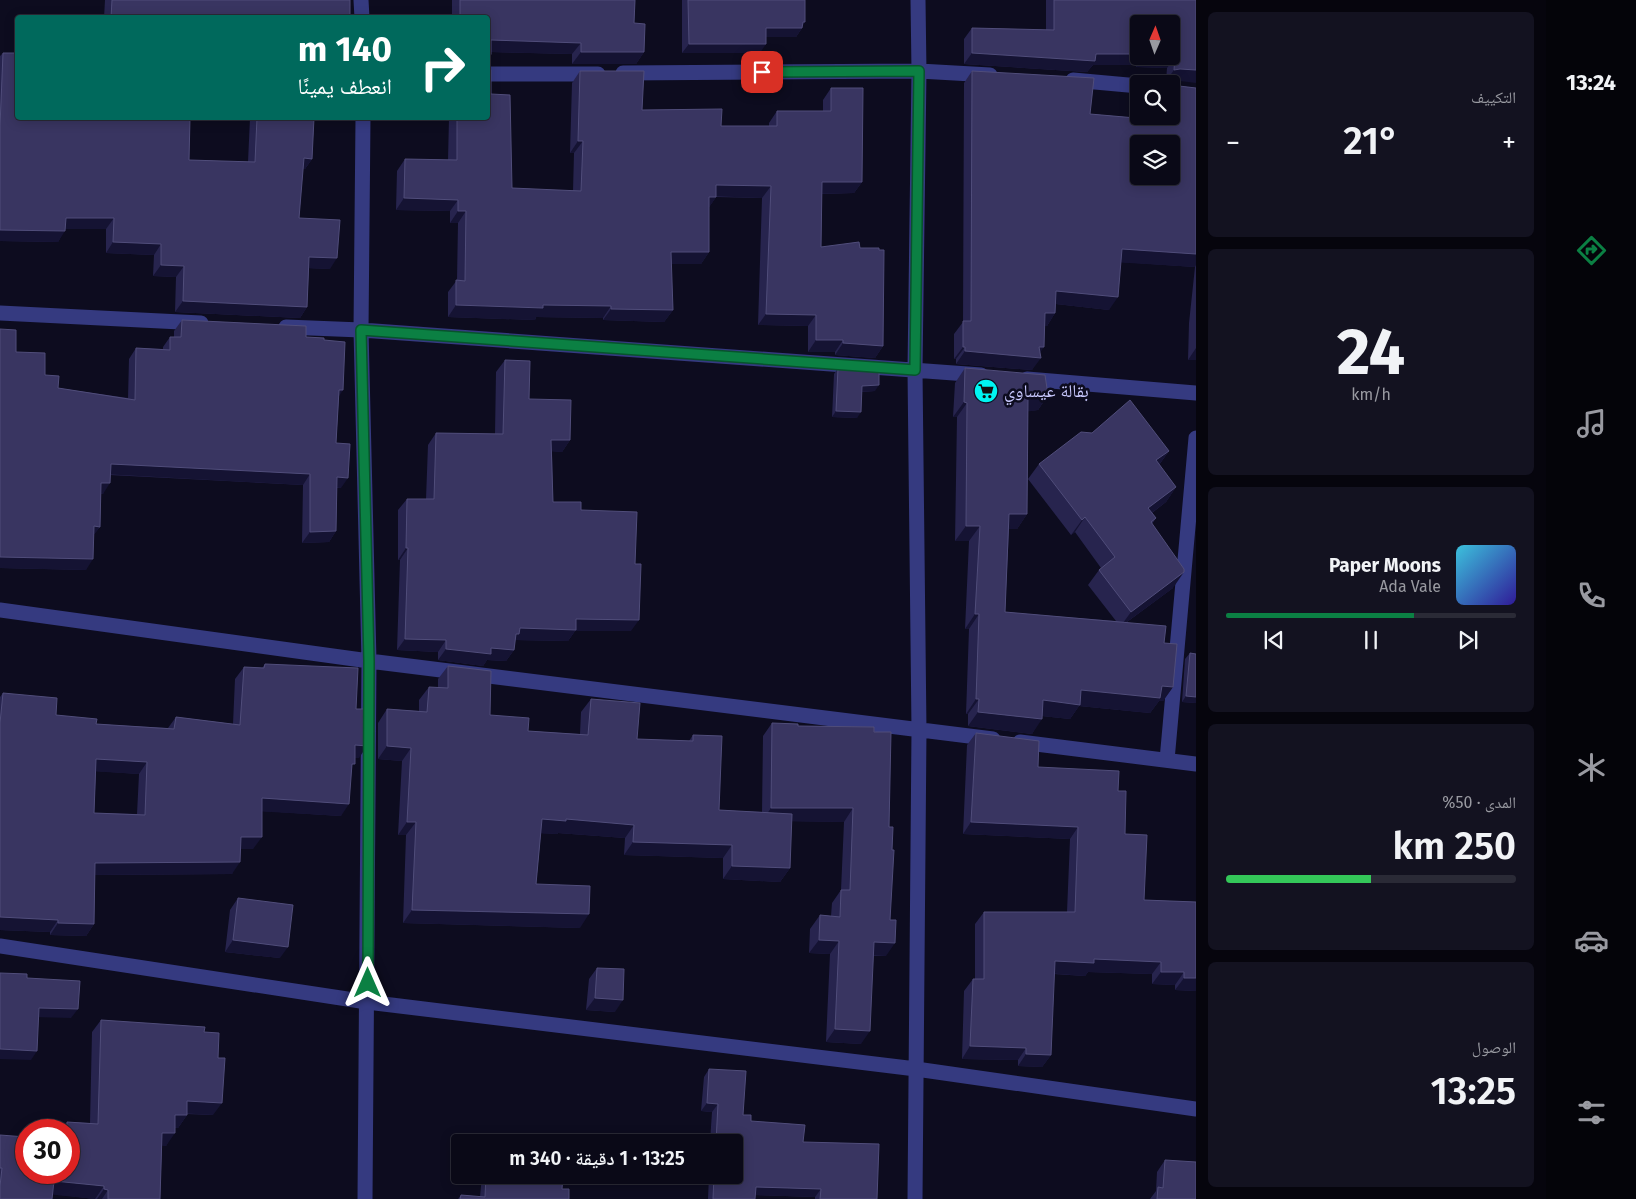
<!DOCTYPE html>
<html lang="ar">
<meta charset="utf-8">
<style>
:root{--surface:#0a0917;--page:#131220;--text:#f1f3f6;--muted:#999aa1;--line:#2a2a36;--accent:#0b8043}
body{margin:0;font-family:"Fira Sans","Noto Naskh Arabic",sans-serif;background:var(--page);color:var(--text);direction:rtl;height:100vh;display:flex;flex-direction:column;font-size:19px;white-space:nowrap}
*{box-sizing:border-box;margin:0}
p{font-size:16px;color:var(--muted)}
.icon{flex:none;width:28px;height:28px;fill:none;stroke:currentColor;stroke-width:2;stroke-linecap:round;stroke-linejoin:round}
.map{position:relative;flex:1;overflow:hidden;direction:ltr}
.panel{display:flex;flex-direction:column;gap:12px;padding:12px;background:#06050d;width:350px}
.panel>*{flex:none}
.banner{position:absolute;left:15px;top:15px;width:475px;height:105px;border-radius:5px;box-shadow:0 2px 12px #0003,0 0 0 1px var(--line);direction:rtl;background:#00695c;color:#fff;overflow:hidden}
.needle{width:32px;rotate:2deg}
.buttons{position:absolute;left:1130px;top:15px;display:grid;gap:10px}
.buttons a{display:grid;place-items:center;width:50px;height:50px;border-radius:5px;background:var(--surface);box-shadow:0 2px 12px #0003,0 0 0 1px var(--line);font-size:25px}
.speed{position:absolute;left:15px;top:1119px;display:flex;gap:10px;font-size:25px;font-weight:700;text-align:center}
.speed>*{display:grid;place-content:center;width:65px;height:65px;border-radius:50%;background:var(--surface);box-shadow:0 2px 12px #0003,0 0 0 1px var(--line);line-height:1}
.speed .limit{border:8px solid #d22;background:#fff;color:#111}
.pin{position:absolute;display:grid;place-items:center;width:42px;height:42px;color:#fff;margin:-21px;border-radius:10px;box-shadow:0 2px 8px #0006}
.me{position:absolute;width:55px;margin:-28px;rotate:0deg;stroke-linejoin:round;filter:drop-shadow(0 0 4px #0008)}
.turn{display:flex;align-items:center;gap:18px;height:105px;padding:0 15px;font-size:22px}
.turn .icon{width:65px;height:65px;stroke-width:2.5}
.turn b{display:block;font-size:35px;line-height:42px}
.big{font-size:38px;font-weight:600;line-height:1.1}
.panel .tile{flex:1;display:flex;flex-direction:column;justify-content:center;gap:8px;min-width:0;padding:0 18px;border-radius:8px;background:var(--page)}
.panel .dial{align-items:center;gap:0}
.dial b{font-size:65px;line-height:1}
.song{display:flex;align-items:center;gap:15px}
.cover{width:60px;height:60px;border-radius:8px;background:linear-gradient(135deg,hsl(190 70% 55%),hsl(250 70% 35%))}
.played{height:5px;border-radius:2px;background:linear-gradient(90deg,var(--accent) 65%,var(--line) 65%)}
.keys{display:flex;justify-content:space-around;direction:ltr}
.heat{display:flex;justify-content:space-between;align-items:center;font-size:28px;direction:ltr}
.charge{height:8px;border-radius:4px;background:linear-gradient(90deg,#34c759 50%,var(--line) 0)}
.trip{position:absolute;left:451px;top:1134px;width:292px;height:50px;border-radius:5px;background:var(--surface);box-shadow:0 2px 12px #0003,0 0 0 1px var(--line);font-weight:600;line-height:50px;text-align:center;direction:rtl}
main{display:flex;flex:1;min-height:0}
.dock{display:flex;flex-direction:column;width:90px;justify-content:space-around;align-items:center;background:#040409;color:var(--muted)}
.dock .icon{width:35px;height:35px}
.dock .current{color:var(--accent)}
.dock b{font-size:22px;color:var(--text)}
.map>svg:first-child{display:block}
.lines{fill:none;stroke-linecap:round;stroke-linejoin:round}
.minor{stroke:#353a80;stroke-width:15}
.wall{fill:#27244e;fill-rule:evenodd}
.shaded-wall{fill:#151333}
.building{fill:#393561;stroke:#504d7a;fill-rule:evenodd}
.route-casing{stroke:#07532c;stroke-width:12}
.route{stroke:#0b8043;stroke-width:9}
.labels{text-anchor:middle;stroke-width:5;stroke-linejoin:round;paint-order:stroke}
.poi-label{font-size:18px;fill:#cacaff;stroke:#0d0c1f;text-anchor:start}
</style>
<main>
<nav class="dock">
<b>13:24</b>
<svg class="icon current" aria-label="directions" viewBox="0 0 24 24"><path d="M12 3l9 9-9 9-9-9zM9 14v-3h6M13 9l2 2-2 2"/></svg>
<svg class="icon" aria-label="music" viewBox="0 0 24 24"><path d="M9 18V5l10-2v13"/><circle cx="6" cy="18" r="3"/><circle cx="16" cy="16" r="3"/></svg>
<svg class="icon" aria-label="phone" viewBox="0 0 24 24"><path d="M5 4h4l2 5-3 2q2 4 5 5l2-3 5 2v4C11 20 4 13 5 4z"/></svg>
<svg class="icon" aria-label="climate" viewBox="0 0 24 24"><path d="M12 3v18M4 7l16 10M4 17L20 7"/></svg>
<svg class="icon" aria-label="car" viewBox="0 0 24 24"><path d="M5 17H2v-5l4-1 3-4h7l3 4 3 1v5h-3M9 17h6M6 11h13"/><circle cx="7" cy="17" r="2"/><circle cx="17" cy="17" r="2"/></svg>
<svg class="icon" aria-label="filters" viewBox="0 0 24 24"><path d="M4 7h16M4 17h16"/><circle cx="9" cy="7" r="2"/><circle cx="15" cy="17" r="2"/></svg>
</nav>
<section class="panel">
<div class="tile"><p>التكييف</p>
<div class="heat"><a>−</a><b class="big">21°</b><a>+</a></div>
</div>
<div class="tile dial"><b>24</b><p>km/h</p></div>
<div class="tile">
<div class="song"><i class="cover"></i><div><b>Paper Moons</b><p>Ada Vale</p></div></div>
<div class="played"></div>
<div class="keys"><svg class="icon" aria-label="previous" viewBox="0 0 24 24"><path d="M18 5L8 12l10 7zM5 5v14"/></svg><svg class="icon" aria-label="pause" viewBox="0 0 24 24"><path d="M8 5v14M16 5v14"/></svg><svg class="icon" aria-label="next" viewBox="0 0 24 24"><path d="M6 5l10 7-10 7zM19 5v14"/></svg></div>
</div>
<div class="tile"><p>المدى · 50%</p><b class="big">250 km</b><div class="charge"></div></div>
<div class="tile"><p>الوصول</p><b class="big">13:25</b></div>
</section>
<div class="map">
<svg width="1196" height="1199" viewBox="0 0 1196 1199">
<rect width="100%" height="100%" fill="#0d0c1f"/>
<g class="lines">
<!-- minor -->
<path class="minor" d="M361 0 362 18
M623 73 919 71 990 75
M488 74H598
M1073 80 1139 86
M363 118 361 330 369 661 365 1199
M0 313 201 323
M286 327 361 330 981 375
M1027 379 1196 393
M0 610 369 661 993 739
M1020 742 1196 764
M1167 760 1196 438
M0 946 367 1002 916 1069 1196 1109
M915 1199 919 730 915 370 919 71 918 0"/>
</g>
<!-- wall -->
<path class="wall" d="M105 0H350V18H104Z
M452 0H635L634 23 644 52 636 64H572V54L491 52 488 18H452Z
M682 0H805L802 28 796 37H766L760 53H682Z
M1046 0H1196L1172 80 1166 81 1167 68 1136 67V65H1093L1087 72 964 64V39L972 28 1046 30ZM1171 24V56H1139Z
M3 53 189 160 248 162 250 118H314L312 159 305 169H303L299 218 330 269 309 268 307 307 300 318 175 312 176 277 153 276 154 255 106 253V229H65L58 242 0 241V56Z
M580 71 642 110 721 126H769V123L777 111H823V100L831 88 862 182 854 193 822 194 821 247 860 248 883 346 875 358 835 355V352H808V326L758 325 762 198 716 197 709 207V252L701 264H671L673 310 664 322 603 320V318L536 317 535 320 448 317V292L457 280 458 223H450V211L396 210 397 171 405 159 448 160 449 118H488L491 94 512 188 573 191 574 153H570L572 83Z
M972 71 1090 114 1162 120 1163 116H1171V86L1173 83 1179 86 1196 88V360H1188L1189 323 1195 267 1121 262 1109 310 1056 304 1055 313 1047 326H1044L1040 353 1032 370 956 364V359H954V334L963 322 964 83Z
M182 320 324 340 339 397 336 443 341 488H337L336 531 329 542 302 543 303 485 110 475 103 494H101L100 527 94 534 86 570 0 568V329L16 352 45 375 58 388 128 398 129 359 136 348 163 349V347L170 337H174V331Z
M505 360 529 399 570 440 562 452 552 451 553 502 581 510 631 631H575L568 641 515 640 514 650 506 661 487 660 483 666 438 660V652L397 650 400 560H398V510L407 499H426L428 445 436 433 495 434 496 372Z
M838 368 875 391 862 392 857 418 832 417 834 374Z
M965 368 1048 395 1038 410 1028 411 1027 514 1017 529H1009L1005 612 1116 621 1088 585 1099 570 1101 568 1075 532 1071 535 1028 479 1039 464 1169 451 1159 465 1176 487 1166 502 1152 513 1156 518 1152 524 1173 588 1127 622 1164 643 1173 687 1163 701H1159L1150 713 1079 706 1070 719 1042 716 1032 734 968 726V714H966L969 629H965L969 541H955L957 417H953L955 383Z
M1190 653 1196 654V703L1182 702 1185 659Z
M265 664 356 709 359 758H355L351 768 341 816 262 811 253 849H241L232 874 95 875 94 924 86 936 50 935V932L0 930V697L3 693 56 715 96 724 168 728 176 717 233 724 235 679 244 667 262 668ZM96 771 139 774 137 814 94 813Z
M448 666 490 715 528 731 580 734 581 712 591 699 637 739 689 741 693 735 719 810 762 812 763 736 772 723 798 726 874 727 886 956H873L861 1044 826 1042 830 954 809 953 810 929 820 915 831 916 832 903 841 890 844 822 791 821 790 868 780 882 723 879V858L624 855 625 838 558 833 557 834 541 833 536 884 580 928 403 923 406 835H398L402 761 378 759V723L387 709 419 711V700L429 687 438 688V679Z
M976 733 1038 767 1118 791 1125 834 1144 900 1196 902V991L1175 990V985L1152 984V974L1088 972 1085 976 1054 974 1051 1055 1042 1067 1018 1066V1060L962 1059 964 991 973 979H975V924L984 912H1067L1070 839 963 834 967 745Z
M238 898 280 958 225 952 230 910Z
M597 968 615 1012 586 1010 589 979Z
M101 1020 204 1032 213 1115 187 1114V1115L178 1128H175L166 1146 162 1145 160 1199H95L53 1194 0 1199V1135L69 1172V1130H62L67 1122 90 1123 92 1032Z
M709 1069 743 1115 751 1121 803 1142 877 1199H815V1197L755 1195V1199H708L709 1175H735V1142H710L712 1112 701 1111 704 1077Z
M1165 1160 1196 1199H1150L1156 1191 1157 1172Z
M482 1175H563L562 1189 569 1199H458L461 1195 480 1197Z"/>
<!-- shaded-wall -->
<path class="shaded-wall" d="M803 22H805L801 28H802L796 37H760L766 28Z
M491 40 581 43 572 54 488 52Z
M689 44H766L760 53H682Z
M581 52H644L636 64H572Z
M972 53 1139 54V56H1142L1136 65H1093L1087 72 964 64Z
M1143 56 1175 57 1167 68 1136 67Z
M1180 69 1196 70V83L1172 80 1166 81 1174 70Z
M578 141H583L574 153H570Z
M304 158 312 159 305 169H297Z
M822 182H862L854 193 814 194Z
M716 185 771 186 762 198 708 196Z
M709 197H716L708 209Z
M404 198 458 200 450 211 396 210Z
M458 211H466L458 223H450Z
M66 218H114L106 229H58Z
M0 230 65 231 58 242 0 241Z
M113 242 161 244 154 255 106 253Z
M1122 249 1196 254V265L1195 267 1113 262Z
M671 252H709L701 264H663Z
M309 257 337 258 330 269 301 268Z
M161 265 184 266 176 277 153 276Z
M1056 291 1118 297 1109 310 1047 303Z
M183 301 307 307 300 318 175 312Z
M456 305H543L611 306 603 318 536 317 535 320 448 317Z
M611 309 673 310 664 322 603 320Z
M1045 313H1055L1047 326H1036Z
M766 314 816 315 808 326 758 325Z
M816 340H843L835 352H808Z
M843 343 883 346 875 358 835 355Z
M963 347H965L956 359H954Z
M1039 347H1044L1037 357 1041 358 1032 370 956 364 965 351Z
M1196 348V360H1188Z
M879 385 875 391 858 392 862 386Z
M339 390H343L336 401Z
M1048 395 1038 410 1018 413 1028 398Z
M964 402 967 403 957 417H953Z
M836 411 861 412 857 418 832 417Z
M551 440H570L562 452 543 451Z
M1169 451 1158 466 1156 460Z
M111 464 310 474 303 485 103 474Z
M337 477 348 478 341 488 329 487Z
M101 483H110L103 494 94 493Z
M1176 487 1166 502 1138 523 1148 508Z
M1009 514H1027L1017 529H999Z
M1085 517 1075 532 1071 535 1082 520Z
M94 526 100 527 92 537Z
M966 526H980L969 541H955Z
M336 531 329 542 302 543 310 532Z
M406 548H408L400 560H398Z
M0 557 93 559 86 570 0 568Z
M1184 572 1173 588 1120 627 1131 612Z
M975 614H979L969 629H965Z
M576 619 639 620 631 631H575L568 641 515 640 508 645 520 628Z
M405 639 446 640 438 652 397 650Z
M491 648 514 650 506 661 487 660 483 666 438 660 446 649Z
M1162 686 1173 687 1163 701H1159L1150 713 1079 706 1070 719 1032 715 1043 700 1081 690Z
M1186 696 1196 697V703L1182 702Z
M976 699H979L968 714H966Z
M978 712 1042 719 1032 734 968 726Z
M355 745 367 746 359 758H347Z
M387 746 411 748 402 761 378 759Z
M96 759 147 762 139 774 88 771Z
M262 798 349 804 341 816 253 811Z
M771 808H853L844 822 762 821Z
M542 819H566L634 825 625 838 558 833 557 834 533 833Z
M407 822H416L406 835H398Z
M971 822 1078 827 1070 839 963 834Z
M241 837H262L253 849H232Z
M633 842 732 845 723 858 624 855Z
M240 862 232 874 86 875 95 863Z
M732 866 790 868 780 882 723 879Z
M412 910 589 914 580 928 403 923Z
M0 917 58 920 50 932 0 930Z
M58 923 94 924 86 936 50 935Z
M233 940 288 947 280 958 225 952Z
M819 940 839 941 830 954 809 953Z
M874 942 895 943 886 956 865 955Z
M1094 959 1161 962 1152 974 1088 972 1085 976 1046 973 1055 961Z
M1161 972H1184L1175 985 1152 984Z
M1184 978H1196V991L1175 990Z
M595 998 623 1000 615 1012 586 1010Z
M39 1008 78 1009 71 1018 33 1017Z
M835 1029 870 1031 861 1044 826 1042Z
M970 1046 1026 1048 1018 1060 962 1059Z
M0 1049 37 1051 31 1060 0 1059Z
M1026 1054 1051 1055 1042 1067 1018 1066Z
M187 1101 222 1103 213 1115 179 1113Z
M707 1103 718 1104 712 1112 701 1111Z
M175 1115H187L178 1128 166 1127Z
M162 1133H175L166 1146 153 1145Z
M54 1181 104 1186 95 1199 46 1194Z
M756 1187 821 1189 815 1197 750 1195Z
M104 1189 108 1190 102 1199H97Z"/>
<!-- building -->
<path class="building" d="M112 0H350V18H111Z
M460 0H635L634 23 645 24 644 52H581V43L491 40V54L488 61V18H460Z
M688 0H805V22H803L802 28H766V44H689Z
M1054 0H1196V70L1180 69 1174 70 1175 57 1153 56H1171V24H1139V54H1096L1095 61 972 53V28L1054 30Z
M3 53H18V118H190L189 160 255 162 257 118H314L312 159 304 158 299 218 340 220 337 258 309 257 307 307 183 301 184 266 161 265V244L113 242 114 218H66L65 231 0 230V126Z
M488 64V66L491 70V94L510 95 512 188 581 191 583 141H578L580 71H644L642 110 722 109 721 126H777V111H831V88H863L862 182H822L821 247 859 242 860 248H879V250H884L883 346 843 343V340H816V315L766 314 771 186 716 185V197H709V252H671L673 310 611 309V306L543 305V308L456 305V280L465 281 466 211H458V200L404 198 405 159 457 160V118H488Z
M972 71 1094 78 1090 114 1170 121V116H1171L1173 83 1179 86 1196 88V254L1122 249 1118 297 1056 291 1055 313H1045L1044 347H1039L1041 358 965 351V347H963V321H971ZM1139 144H1171V176H1139Z
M182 320 306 326V337L324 338V340L345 342 343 390H339L336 443 350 444 348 478 337 477 336 531 310 532V474L111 464 110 483H101L100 527 94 526 93 559 0 557V329L16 330V352L45 353V375L59 376 58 388 135 400 136 348 170 350V337H181Z
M505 360 530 361 529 399 571 400 570 440H551L553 502H581V510L637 512 635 564H641L639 620 576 619V630L520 628 519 634H516L514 650 491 648V654L446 649V640L405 639 408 548H406L407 499H434L436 433 503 434Z
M838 368 879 371V385L862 386 861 412 836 411Z
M965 368 1045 375 1048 395 1028 398 1027 514H1009L1005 612 1166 626 1164 643 1177 644 1173 687 1162 686 1160 698 1081 690 1080 705 1043 700 1042 719 978 712 979 699H976L979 614H975L980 526H966L967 403 964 402Z
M1130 400 1169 451 1156 460 1176 487 1148 508 1156 518 1151 522 1184 569V572L1131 612 1099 570 1115 557 1085 517 1082 520 1039 464 1081 432 1092 433Z
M1190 653 1196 654V697L1186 696Z
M265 664 358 668 356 709H368L367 746 355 745V764H352L349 804 262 798V837H241L240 862 95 863 94 924 58 923V920L0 917V723L3 693 57 698 56 715 97 719 96 724 174 729 176 717 240 725 244 667 264 668ZM96 759 147 762 145 815 94 813Z
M448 666 491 671 490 715 529 718 528 731 588 735 591 699 640 703 637 739 693 741V735L722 736 719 810 792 814 790 868 732 866V845L633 842 634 825 566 819V821L542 819 536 884 590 886 589 914 412 910 416 822H407L411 748 387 746V709L427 712 429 687 448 688Z
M772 723 798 724V726L874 727V732H891L889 827H893L892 850H894L890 920H896L895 943 874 942 870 1031 835 1029 839 941 819 940 820 915 840 917 841 890H850L853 808H771Z
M976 733 1039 741 1038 767 1119 771 1118 791H1126L1125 834 1147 835 1144 900 1196 902V978H1184V972H1161V962L1094 959V963L1055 961 1051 1055 1026 1054V1048L970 1046 973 979H984V912H1075L1078 827 971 822Z
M238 898 293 905 288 947 233 940Z
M597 968 624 969 623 1000 595 998Z
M0 973 27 974V978L80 981 78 1009 39 1008 37 1051 0 1049Z
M101 1020 205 1027 204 1032 219 1033 218 1058H225L222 1103 187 1101V1115H175V1133H162L160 1199H108V1190L104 1189V1186L54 1181 52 1199H0V1186L2 1168H0V1135L26 1137V1172H69V1130H67V1122L98 1124Z
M709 1069 746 1071 743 1115H751V1121L805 1125 803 1142 879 1144 877 1199H820L821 1189 756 1187 755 1199H713L714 1175H735V1142H716L718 1104 707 1103Z
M1165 1160 1196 1162V1199H1157L1158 1187 1163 1188Z
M486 1175H563L562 1189H569V1199H460L461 1195 485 1197Z"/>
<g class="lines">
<!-- route casing -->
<g class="route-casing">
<path id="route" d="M368 983 369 661 361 330 915 370 919 71 762 72"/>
</g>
<!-- route -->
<use href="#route" class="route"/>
</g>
<!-- icons -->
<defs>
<g id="supermarket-disc" transform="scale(1.25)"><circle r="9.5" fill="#00f5f2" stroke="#0d0c1f"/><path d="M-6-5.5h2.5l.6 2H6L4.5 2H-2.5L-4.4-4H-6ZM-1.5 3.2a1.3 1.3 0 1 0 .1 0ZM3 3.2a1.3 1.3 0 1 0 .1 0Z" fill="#111"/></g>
</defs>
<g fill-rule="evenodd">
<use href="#supermarket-disc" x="986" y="391"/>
</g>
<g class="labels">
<!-- poi labels -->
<g class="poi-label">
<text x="1004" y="397">بقالة عيساوي</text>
</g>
</g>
</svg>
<div class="buttons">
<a><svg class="needle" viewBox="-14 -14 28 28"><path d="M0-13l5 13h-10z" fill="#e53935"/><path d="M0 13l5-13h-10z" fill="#999aa1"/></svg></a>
<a><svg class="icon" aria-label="search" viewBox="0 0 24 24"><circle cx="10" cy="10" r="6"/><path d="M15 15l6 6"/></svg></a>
<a><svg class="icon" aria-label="layers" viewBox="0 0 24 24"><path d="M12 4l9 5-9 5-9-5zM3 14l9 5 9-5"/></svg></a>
</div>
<div class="speed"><div class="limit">30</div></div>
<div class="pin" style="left:762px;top:72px;background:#d93025"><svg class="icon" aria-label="arrive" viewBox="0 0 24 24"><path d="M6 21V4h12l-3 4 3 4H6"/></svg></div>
<svg class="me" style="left:368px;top:983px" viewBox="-20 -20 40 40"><path d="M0-17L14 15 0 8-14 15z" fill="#0b8043" stroke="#fff" stroke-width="4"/></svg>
<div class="trip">13:25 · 1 دقيقة · 340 m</div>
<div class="banner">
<div class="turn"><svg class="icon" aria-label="right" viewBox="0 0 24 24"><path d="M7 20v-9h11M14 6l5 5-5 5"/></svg><div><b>140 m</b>انعطف يمينًا</div></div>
</div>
</div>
</main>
